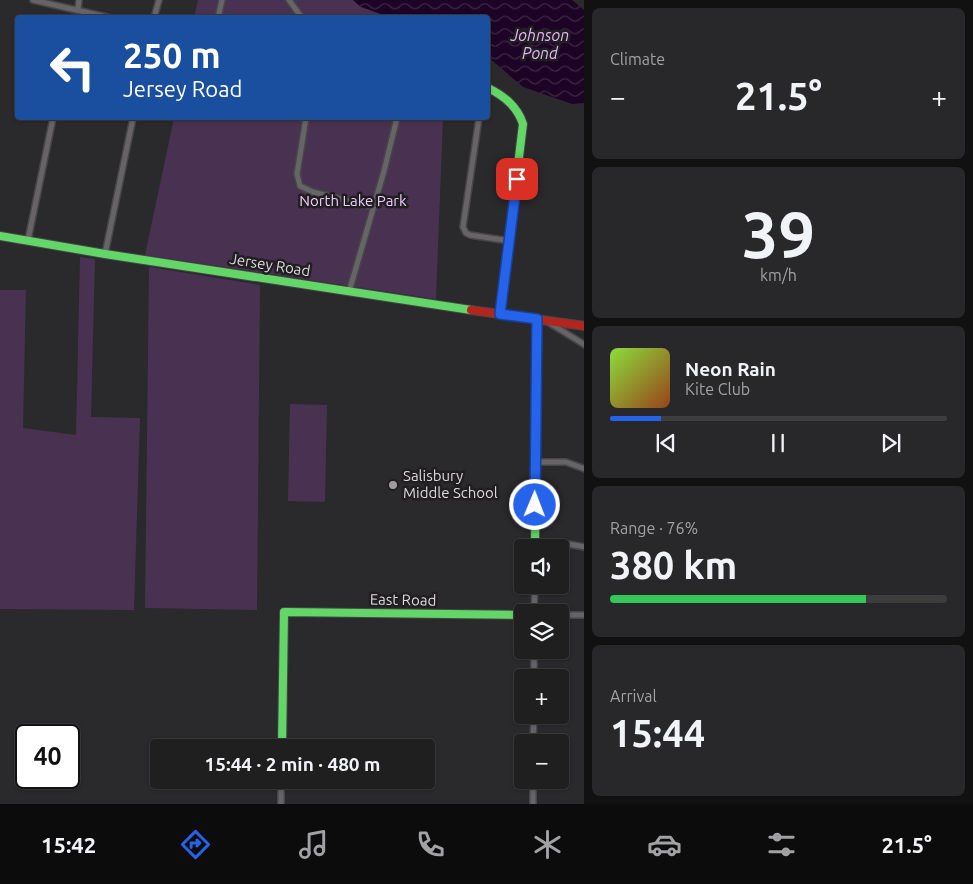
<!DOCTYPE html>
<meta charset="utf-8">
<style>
:root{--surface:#201f20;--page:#282729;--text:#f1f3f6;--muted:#a2a2a5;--line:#3d3d3e;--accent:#2563eb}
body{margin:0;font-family:Ubuntu,sans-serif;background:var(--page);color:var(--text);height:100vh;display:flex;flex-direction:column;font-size:19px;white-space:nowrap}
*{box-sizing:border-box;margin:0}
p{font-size:16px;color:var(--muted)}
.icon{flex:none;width:28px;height:28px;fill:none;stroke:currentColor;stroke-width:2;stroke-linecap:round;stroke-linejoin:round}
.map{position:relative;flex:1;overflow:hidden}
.details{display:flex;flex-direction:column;gap:8px;padding:8px;background:#121112;width:389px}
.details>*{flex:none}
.guide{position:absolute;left:15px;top:15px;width:475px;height:105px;border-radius:5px;box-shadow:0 1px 4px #0004,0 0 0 1px var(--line);background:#1a4fa0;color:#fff;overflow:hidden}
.controls{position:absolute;left:514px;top:539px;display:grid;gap:10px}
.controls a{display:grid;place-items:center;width:55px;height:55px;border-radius:5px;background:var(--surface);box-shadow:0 1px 4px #0004,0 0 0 1px var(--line);font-size:25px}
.speed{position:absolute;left:15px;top:724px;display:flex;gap:10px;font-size:25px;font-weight:700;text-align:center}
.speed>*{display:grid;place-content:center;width:65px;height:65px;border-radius:50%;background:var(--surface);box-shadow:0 1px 4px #0004,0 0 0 1px var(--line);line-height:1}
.speed .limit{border:2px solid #111;border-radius:8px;background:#fff;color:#111}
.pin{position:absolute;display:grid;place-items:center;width:42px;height:42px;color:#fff;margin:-21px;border-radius:10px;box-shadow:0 2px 8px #0006}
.me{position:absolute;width:55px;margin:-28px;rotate:1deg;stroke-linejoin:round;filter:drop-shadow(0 0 4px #0008)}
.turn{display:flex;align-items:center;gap:18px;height:105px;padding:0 25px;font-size:22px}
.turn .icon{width:65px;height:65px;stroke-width:2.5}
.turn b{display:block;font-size:35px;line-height:42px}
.big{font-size:38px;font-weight:700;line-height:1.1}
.details .card{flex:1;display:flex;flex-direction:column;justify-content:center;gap:8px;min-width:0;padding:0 18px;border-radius:8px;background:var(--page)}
.details .dial{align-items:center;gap:0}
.dial b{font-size:65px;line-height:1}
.song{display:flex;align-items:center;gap:15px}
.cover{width:60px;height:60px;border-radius:8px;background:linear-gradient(135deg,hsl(90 70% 55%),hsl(20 70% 35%))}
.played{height:5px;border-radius:2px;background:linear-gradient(90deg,var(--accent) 15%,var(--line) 15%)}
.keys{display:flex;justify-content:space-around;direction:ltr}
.heat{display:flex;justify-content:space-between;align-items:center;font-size:28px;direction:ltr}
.charge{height:8px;border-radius:4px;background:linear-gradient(90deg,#34c759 76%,var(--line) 0)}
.trip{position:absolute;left:150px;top:739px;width:285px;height:50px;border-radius:5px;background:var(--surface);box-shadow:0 1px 4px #0004,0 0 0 1px var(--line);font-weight:700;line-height:50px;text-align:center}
.tab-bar{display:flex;height:80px;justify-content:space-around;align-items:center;background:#0d0c0d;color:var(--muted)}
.tab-bar .icon{width:35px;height:35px}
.tab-bar .current{color:var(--accent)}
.tab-bar b{font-size:22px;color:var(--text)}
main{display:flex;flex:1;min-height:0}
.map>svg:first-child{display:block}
.park{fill:#493251}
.water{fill:url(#water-waves)}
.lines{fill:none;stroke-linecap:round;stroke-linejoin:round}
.street-casing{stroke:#474648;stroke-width:8}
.fast-casing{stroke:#474648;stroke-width:10}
.jam-casing{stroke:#474648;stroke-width:10}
.street{stroke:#666466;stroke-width:5}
.fast{stroke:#63d668;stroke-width:8}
.jam{stroke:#b3261e;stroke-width:8}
.route-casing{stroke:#184099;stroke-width:12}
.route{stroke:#2563eb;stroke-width:9}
.poi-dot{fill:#9e9c9e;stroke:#211e22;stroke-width:2}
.labels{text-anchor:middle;stroke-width:5;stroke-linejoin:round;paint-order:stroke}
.park-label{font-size:15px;fill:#f0cafd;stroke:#211e22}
.street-label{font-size:15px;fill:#dcdadc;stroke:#211e22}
.poi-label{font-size:15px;fill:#dcdadc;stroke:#211e22;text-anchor:start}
.water-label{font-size:16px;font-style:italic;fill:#e6b4f8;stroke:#211e22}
</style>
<main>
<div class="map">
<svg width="585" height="804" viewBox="0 0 585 804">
<defs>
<pattern id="water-waves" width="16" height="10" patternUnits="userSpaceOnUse" patternTransform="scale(1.25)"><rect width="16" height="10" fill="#1d0426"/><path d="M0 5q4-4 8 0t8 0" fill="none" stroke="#3d2845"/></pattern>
</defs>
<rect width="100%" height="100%" fill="#2a292b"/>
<!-- park -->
<path class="park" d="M198 0H353L361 7 395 17 194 18Z
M174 118H443L436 299 145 255Z
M80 257 95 259 91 417 140 418 134 610 0 609V290H26L23 428 76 435Z
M149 267 260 285 257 610 145 608Z
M290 404 327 405 325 502 288 501Z"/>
<!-- water -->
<path class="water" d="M353 0H572L584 10V103L572 104 523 87 488 57V18L389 17 361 7Z"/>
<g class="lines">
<!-- street casing -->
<g class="street-casing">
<path id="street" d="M33 0 111 18
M289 0 302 18
M78 9 79 0
M154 18 159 0
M218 18 222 0
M306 118 297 174 300 186 313 192 373 207
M479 118 463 227 466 233 470 235 510 241
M28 240 53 118
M105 254 133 118
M349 292 384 171 397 118
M548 322 585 345
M536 462H566L585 469
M535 544H568L585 547
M534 612 535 585
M560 615H585
M534 678V650
M533 742 534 715
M281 804V780
M533 804V780"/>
</g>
<!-- fast casing -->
<g class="fast-casing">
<path id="fast" d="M488 88C504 96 517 106 523 124L500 314
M0 236 105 254 471 310
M535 548 537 319
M282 748 284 612 522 615"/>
</g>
<!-- jam casing -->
<g class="jam-casing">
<path id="jam" d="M471 310 585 326"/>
</g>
<!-- street -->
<use href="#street" class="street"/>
<!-- fast -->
<use href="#fast" class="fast"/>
<!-- jam -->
<use href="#jam" class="jam"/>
</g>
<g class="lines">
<!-- route casing -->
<g class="route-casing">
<path id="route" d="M517 179 500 314 537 319 535 505"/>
</g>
<!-- route -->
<use href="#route" class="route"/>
</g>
<!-- markers -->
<circle class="poi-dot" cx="393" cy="485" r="5"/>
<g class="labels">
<!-- park labels -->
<g class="park-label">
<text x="353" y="206">North Lake Park</text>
</g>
<!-- street labels -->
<g class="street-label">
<text transform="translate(270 265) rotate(9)" y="5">Jersey Road</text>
<text transform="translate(403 600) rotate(1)" y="5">East Road</text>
</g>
<!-- poi labels -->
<g class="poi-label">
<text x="403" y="481">Salisbury<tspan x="403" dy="17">Middle School</tspan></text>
</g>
<!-- water labels -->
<g class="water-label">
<text x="540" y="41">Johnson<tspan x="540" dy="18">Pond</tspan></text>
</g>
</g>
</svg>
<div class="controls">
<a><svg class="icon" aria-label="sound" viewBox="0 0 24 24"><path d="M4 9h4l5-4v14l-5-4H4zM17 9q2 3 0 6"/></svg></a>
<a><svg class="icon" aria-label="layers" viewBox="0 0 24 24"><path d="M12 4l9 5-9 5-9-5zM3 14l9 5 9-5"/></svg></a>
<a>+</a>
<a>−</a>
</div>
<div class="speed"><div class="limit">40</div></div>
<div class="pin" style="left:517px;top:179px;background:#d93025"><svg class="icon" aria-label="arrive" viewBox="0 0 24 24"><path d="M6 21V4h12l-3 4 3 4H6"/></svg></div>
<svg class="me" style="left:535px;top:505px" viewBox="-20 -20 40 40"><circle r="17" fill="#2563eb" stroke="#fff" stroke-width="3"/><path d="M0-11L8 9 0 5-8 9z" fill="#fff"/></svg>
<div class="trip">15:44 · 2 min · 480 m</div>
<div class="guide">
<div class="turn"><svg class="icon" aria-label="left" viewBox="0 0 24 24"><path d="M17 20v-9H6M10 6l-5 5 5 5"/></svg><div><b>250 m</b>Jersey Road</div></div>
</div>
</div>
<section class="details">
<div class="card"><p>Climate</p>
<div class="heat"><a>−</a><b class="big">21.5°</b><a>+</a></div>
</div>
<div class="card dial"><b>39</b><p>km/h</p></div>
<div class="card">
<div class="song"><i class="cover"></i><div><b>Neon Rain</b><p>Kite Club</p></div></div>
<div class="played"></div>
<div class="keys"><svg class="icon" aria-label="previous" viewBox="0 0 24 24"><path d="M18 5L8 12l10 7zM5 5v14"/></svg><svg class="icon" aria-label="pause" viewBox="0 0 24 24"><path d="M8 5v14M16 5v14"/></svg><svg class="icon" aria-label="next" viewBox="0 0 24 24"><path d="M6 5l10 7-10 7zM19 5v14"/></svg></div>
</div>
<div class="card"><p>Range · 76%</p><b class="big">380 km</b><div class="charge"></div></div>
<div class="card"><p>Arrival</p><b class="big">15:44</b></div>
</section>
</main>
<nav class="tab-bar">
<b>15:42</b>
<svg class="icon current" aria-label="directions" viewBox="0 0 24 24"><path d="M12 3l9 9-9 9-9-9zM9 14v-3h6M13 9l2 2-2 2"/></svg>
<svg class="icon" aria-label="music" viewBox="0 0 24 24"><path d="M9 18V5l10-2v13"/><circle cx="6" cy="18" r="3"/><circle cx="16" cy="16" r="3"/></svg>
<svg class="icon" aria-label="phone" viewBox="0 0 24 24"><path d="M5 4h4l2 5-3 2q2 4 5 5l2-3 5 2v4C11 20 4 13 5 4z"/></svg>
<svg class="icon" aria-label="climate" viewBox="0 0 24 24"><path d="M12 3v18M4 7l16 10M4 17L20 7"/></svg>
<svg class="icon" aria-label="car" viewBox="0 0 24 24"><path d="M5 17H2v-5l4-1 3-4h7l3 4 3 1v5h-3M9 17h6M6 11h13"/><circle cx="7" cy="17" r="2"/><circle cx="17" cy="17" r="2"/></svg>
<svg class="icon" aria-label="filters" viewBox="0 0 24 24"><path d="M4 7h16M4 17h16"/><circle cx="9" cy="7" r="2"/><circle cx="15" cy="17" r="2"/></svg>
<b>21.5°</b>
</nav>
